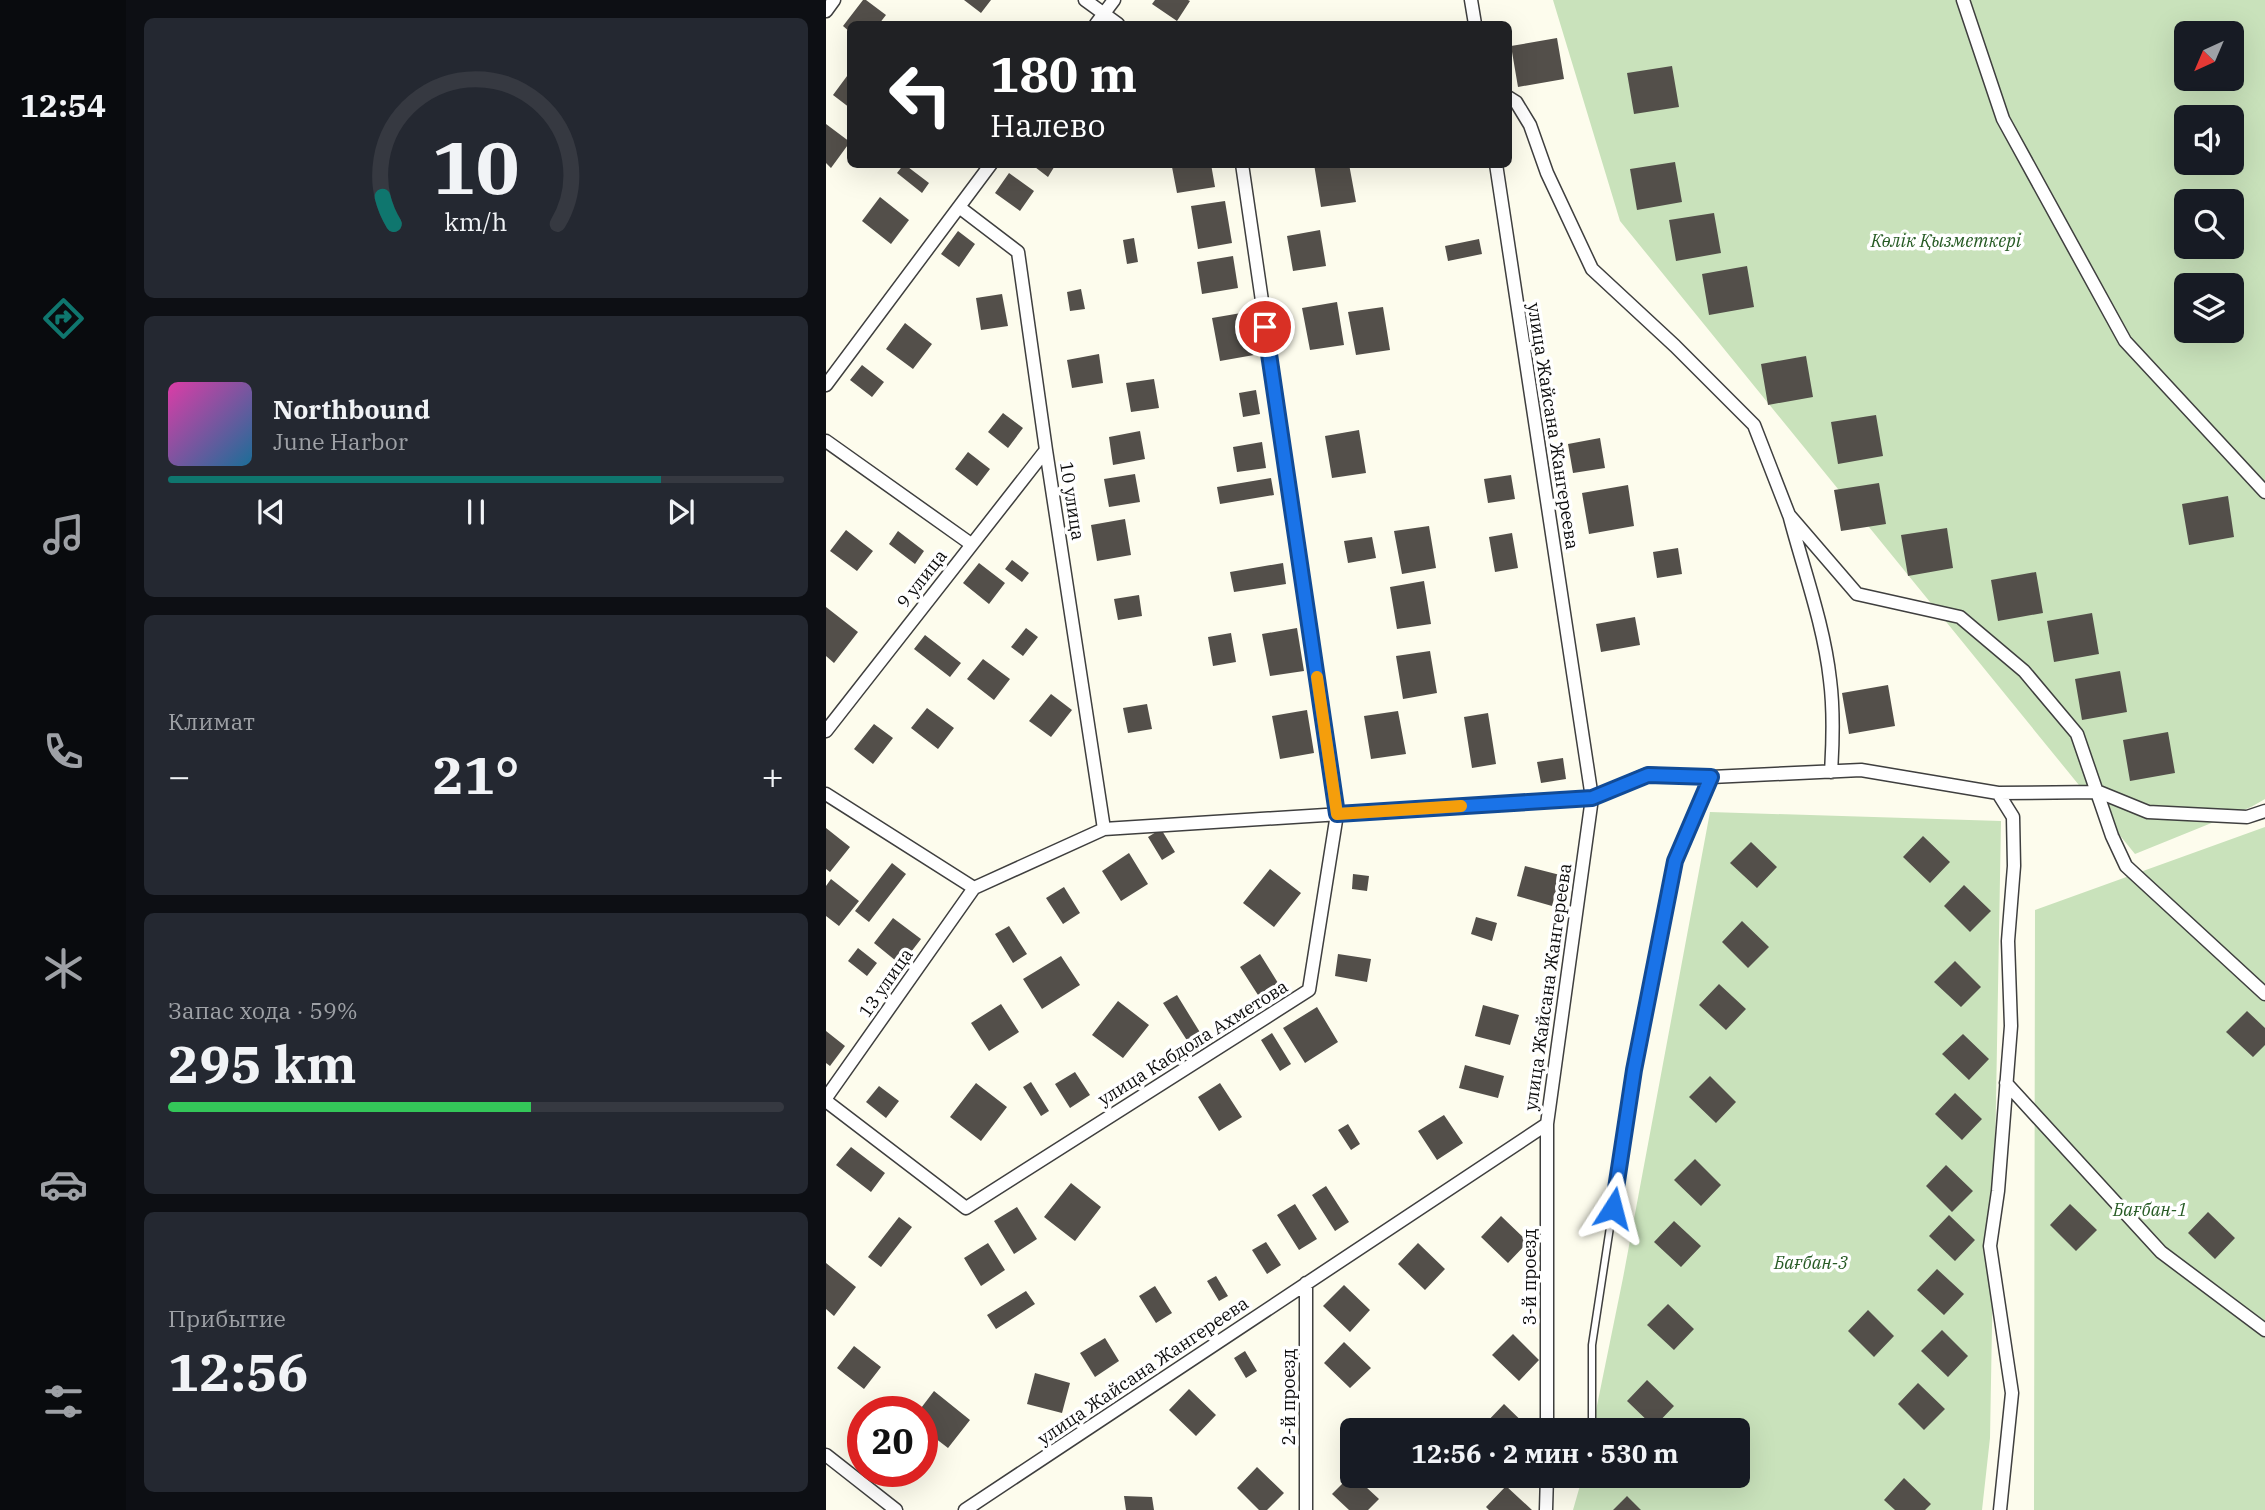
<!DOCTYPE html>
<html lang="ru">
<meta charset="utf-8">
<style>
:root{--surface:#171b24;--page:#242831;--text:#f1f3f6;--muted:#9ea1a6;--line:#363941;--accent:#0f766e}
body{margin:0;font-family:"IBM Plex Serif",serif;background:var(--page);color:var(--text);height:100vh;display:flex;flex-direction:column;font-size:26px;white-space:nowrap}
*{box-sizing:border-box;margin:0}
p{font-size:23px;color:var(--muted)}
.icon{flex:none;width:38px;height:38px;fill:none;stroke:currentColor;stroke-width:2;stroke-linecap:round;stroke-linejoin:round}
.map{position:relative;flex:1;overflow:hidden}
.panel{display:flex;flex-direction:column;gap:18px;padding:18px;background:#0d0f14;width:700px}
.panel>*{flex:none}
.hud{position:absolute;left:21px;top:21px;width:665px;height:147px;border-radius:10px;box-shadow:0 7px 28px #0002;background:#202124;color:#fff;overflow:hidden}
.needle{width:46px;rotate:224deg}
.fabs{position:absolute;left:1348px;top:21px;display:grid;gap:14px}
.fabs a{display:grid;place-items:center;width:70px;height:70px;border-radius:10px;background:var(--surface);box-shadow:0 7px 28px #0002;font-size:35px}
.speed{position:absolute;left:21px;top:1396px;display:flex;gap:14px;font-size:35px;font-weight:700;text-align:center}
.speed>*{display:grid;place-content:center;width:91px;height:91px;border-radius:50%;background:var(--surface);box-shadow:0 7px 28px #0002;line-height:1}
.speed .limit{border:10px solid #d22;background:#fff;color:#111}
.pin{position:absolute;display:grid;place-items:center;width:60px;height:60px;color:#fff;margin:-30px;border:4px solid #fff;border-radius:50%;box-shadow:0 2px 7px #0007}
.me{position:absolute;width:77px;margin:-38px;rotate:9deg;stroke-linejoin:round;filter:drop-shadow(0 0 5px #0008)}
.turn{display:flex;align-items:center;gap:24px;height:147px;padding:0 28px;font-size:32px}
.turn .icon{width:91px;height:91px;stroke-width:2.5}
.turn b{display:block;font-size:49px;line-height:60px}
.big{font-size:52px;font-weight:700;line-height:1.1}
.panel .tile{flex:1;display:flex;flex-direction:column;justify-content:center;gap:10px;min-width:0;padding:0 24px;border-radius:10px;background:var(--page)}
.panel .dial{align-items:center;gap:0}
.dial svg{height:182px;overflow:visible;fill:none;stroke:var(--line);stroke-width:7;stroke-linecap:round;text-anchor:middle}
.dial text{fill:var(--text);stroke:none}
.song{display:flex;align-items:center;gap:21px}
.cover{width:84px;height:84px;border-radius:10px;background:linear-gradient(135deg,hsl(320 70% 55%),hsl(200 70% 35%))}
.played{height:7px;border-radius:4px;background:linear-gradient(90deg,var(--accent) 80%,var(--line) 80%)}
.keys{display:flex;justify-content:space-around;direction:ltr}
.heat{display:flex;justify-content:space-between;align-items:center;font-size:38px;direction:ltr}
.charge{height:10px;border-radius:5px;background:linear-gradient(90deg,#34c759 59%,var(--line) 0)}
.trip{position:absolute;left:514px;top:1418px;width:410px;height:70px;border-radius:10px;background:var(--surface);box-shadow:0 7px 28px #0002;font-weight:700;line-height:70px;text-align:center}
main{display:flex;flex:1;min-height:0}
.menu{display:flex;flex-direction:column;width:126px;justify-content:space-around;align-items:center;background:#090b0e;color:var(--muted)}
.menu .icon{width:49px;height:49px}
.menu .active{color:var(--accent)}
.menu b{font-size:32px;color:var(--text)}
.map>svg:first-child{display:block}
.grass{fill:#c9e2bb;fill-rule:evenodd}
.building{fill:#534f4a}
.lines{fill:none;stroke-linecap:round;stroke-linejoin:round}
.lane-casing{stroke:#3f3f3f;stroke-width:9}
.street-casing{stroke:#3f3f3f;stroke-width:15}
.lane{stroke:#fff;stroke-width:6}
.street{stroke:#fff;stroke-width:12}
.route-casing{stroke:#114b97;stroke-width:18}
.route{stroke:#1a73e8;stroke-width:12}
.slow{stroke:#f59e0b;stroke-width:12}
.labels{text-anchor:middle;stroke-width:7;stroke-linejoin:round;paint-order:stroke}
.park-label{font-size:18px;font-style:italic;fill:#275b25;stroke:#fff}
.street-label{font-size:18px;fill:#0c0c0c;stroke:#fff}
</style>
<main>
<nav class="menu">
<b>12:54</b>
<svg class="icon active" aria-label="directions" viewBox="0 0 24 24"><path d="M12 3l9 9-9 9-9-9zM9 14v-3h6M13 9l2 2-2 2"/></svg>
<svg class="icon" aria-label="music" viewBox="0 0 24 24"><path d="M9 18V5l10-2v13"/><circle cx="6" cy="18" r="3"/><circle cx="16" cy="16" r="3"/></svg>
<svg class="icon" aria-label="phone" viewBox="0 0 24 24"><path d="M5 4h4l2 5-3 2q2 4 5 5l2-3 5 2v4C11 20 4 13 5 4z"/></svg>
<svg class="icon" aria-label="climate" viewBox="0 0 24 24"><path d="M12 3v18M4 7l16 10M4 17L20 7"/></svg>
<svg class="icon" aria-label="car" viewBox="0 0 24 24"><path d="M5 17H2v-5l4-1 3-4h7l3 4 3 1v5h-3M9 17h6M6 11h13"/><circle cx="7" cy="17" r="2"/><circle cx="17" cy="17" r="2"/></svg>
<svg class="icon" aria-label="filters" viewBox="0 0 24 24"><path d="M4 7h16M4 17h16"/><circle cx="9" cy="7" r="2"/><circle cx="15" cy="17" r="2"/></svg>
</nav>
<section class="panel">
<div class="tile dial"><svg viewBox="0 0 100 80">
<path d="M14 69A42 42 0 1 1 86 69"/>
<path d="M14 69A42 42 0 0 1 9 57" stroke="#0f766e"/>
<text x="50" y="56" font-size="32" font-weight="700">10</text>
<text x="50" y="72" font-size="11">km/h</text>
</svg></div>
<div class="tile">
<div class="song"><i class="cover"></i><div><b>Northbound</b><p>June Harbor</p></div></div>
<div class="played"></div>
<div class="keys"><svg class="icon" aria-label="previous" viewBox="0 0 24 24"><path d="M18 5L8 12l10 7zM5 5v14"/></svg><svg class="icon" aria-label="pause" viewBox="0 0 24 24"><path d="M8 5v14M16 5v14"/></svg><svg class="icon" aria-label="next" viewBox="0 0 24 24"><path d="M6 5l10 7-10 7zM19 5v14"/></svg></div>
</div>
<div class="tile"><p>Климат</p>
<div class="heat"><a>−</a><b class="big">21°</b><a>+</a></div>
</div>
<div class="tile"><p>Запас хода · 59%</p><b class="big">295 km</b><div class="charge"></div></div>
<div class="tile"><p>Прибытие</p><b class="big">12:56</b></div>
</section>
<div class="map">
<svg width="1439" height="1510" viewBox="0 0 1439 1510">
<rect width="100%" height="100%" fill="#fdfced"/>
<!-- grass -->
<path class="grass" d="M727 0H1439V799L1425 807 1309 854 794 221ZM1360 33H1405V79H1360ZM1360 117H1405V163H1360ZM1360 201H1405V247H1360ZM1360 285H1405V331H1360Z
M884 812 1175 821 1164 1438 1156 1510H747L757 1475H912V1430H766L797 1278Z
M1439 827V1510H1208L1209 910Z"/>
<!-- building -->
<path class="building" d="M37 0H40L60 15 53 24H24V32L17 26Z
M138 0H165L155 13Z
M329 0H362L364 1 351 21 326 4Z
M731 38 738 79 692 87 685 46Z
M846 66 853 107 808 114 801 73Z
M24 72V108L7 95Z
M0 124 24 142 5 168 0 163Z
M849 162 856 202 811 210 804 169Z
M78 164 103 183 96 193 71 173Z
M205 164H230L222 177Z
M359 164H385L389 187 351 193 346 167Z
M488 164H523L530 202 495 207Z
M183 173 208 191 194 211 169 193Z
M54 197 83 220 65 244 36 221Z
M399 201 406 243 372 249 365 206Z
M888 213 895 253 850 261 843 220Z
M494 230 500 266 467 271 461 236Z
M132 231 149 244 133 267 115 254Z
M308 238 312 262 301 264 297 240Z
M653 239 656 254 622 261 619 246Z
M407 256 412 288 376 294 371 262Z
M921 266 928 307 883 315 876 274Z
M255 289 259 309 244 311 241 292Z
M176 294 182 326 155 330 150 298Z
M511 302 518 345 484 350 476 308Z
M557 307 564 350 530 355 522 312Z
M421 312 428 355 394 361 386 318Z
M79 323 106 344 87 369 60 349Z
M273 354 277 383 246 388 241 360Z
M980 356 987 397 942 405 935 364Z
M36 365 58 382 46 397 24 380Z
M328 379 333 408 305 412 300 383Z
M430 390 434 414 417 417 413 393Z
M177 413 197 428 182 448 162 432Z
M1050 415 1057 456 1012 464 1005 422Z
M533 430 540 473 506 478 499 436Z
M314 431 319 459 287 465 283 437Z
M774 438 779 468 747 473 742 444Z
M436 442 440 468 411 472 407 447Z
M142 452 164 469 151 486 129 469Z
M309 474 314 502 283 507 278 479Z
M685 475 689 499 662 503 658 479Z
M445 478 448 495 394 504 391 487Z
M1053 483 1060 524 1015 531 1008 490Z
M802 485 808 526 763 534 756 493Z
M1402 496 1408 537 1363 545 1356 504Z
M299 519 305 555 271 561 265 525Z
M603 526 610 568 576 574 568 531Z
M1121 528 1127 568 1082 576 1075 535Z
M20 530 47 551 31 571 4 551Z
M72 531 98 551 89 564 63 544Z
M686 533 692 568 669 572 663 537Z
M546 537 550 558 522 563 518 541Z
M852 548 856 574 831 578 827 552Z
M186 560 203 573 196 582 179 569Z
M153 563 179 583 163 604 137 583Z
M457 563 460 584 408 592 404 572Z
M1210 572 1217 613 1172 621 1165 580Z
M598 581 605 624 571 629 564 587Z
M313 595 316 616 292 620 288 599Z
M0 607 32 632 8 663 0 656Z
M1266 613 1273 654 1228 662 1221 621Z
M809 617 814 645 775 652 770 624Z
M200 628 212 637 197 656 185 647Z
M471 628 478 671 444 676 436 634Z
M405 633 410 662 387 666 382 637Z
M99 635 135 663 124 677 88 649Z
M604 651 611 693 577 699 570 656Z
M157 659 184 679 168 700 141 679Z
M1294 671 1301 712 1256 720 1249 679Z
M1062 685 1069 726 1023 734 1016 693Z
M225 694 246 710 225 737 203 721Z
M321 704 326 729 302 733 297 708Z
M101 708 128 728 112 749 85 728Z
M481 710 488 753 454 759 446 716Z
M572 711 580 754 545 759 538 716Z
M662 713 670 764 646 768 638 717Z
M48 724 67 738 47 764 28 749Z
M1342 732 1349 773 1304 781 1297 740Z
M737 758 740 779 715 783 711 762Z
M0 828 24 847 4 872 0 869Z
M335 829 349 852 336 860 322 837Z
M1097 836 1124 862 1104 883 1077 857Z
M925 842 951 867 931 888 904 863Z
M303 853 322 884 295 901 276 871Z
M66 863 80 874 43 922 29 911Z
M699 866 734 875 726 906 691 896Z
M444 869 475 893 448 927 417 903Z
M527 874 543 876 541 891 526 889Z
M5 879 33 901 13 926 0 916V886Z
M1138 885 1165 911 1144 932 1118 906Z
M238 887 254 913 237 924 220 898Z
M650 917 671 923 666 941 645 934Z
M67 918 95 939 75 965 48 943Z
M916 921 943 947 922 968 896 942Z
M183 926 201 954 187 963 169 934Z
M32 948 51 963 41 976 22 961Z
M434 954 452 983 432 995 414 967Z
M512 954 545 959 541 982 509 976Z
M235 956 254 985 216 1009 197 979Z
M1129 961 1155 987 1135 1007 1108 982Z
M893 984 920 1009 900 1030 873 1005Z
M351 995 375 1034 362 1042 337 1003Z
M292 1001 323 1025 297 1058 266 1035Z
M175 1004 193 1032 163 1051 145 1023Z
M657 1005 693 1015 684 1045 649 1036Z
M491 1007 512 1042 479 1063 457 1028Z
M1421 1011 1439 1028V1045L1427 1057 1400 1032Z
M0 1031 19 1046 4 1066 0 1063Z
M446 1033 465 1064 454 1071 435 1040Z
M1137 1034 1163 1059 1143 1080 1116 1054Z
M639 1065 678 1076 672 1098 633 1088Z
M249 1072 264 1095 244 1108 229 1084Z
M884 1076 910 1102 890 1123 863 1097Z
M205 1082 223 1111 215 1116 197 1087Z
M150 1083 181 1107 155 1141 124 1117Z
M394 1083 416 1117 393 1131 372 1097Z
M53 1086 73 1101 60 1118 40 1102Z
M1129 1093 1156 1119 1136 1140 1109 1114Z
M618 1115 637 1143 611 1160 592 1131Z
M522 1124 534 1144 525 1150 512 1130Z
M25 1147 59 1173 45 1192 10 1165Z
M869 1159 895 1185 875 1206 848 1180Z
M1120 1165 1147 1191 1126 1212 1100 1186Z
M245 1183 275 1207 249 1241 218 1217Z
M500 1186 523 1222 509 1231 486 1195Z
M469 1204 491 1239 473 1250 451 1215Z
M1244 1204 1271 1230 1250 1251 1224 1225Z
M191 1207 211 1239 188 1254 168 1221Z
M1382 1212 1409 1238 1389 1259 1362 1233Z
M1123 1215 1149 1240 1129 1261 1103 1236Z
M675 1216 702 1242 682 1263 655 1237Z
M73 1217 86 1227 55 1267 42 1257Z
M848 1221 875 1246 855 1267 828 1242Z
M440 1242 455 1265 441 1274 426 1250Z
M162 1243 179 1270 155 1286 138 1258Z
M592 1243 619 1269 599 1290 572 1264Z
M0 1263 30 1287 8 1316 0 1309Z
M1111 1269 1138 1294 1118 1315 1091 1290Z
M390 1276 402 1296 393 1301 381 1281Z
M518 1285 544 1310 524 1332 497 1306Z
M329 1286 346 1313 330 1323 313 1296Z
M200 1291 209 1304 170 1329 161 1315Z
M842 1304 868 1329 848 1350 821 1325Z
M1042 1310 1068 1336 1048 1357 1022 1331Z
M1116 1330 1142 1356 1122 1377 1095 1351Z
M687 1334 713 1360 693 1381 666 1355Z
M279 1338 293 1361 269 1377 254 1353Z
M518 1342 545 1368 524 1388 498 1363Z
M28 1346 55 1367 38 1389 11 1368Z
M419 1351 431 1371 420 1378 408 1358Z
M209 1373 244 1383 236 1413 201 1404Z
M821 1380 848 1406 828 1427 801 1401Z
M1092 1383 1119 1409 1098 1430 1072 1404Z
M363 1389 390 1415 370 1436 343 1410Z
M108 1391 144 1420 122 1448 96 1428V1412H92Z
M678 1404 705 1430H663L658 1425Z
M560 1420 570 1430H551Z
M431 1467 458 1493 441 1510H433L411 1488Z
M527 1473V1475L553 1499 542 1510H523L506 1494Z
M1078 1478 1105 1504 1099 1510H1069L1058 1500Z
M680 1486 706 1510H663L660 1507Z
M298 1496 326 1497 328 1510H300Z
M801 1496 815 1510H787Z"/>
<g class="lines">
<!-- lane casing -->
<g class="lane-casing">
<path id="lane" d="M766 1430V1345L808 1070 849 861 885 777"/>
</g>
<!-- street casing -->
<g class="street-casing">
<path id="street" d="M259 0 292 24
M645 0 649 24
M1137 0 1177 119 1299 341 1439 492
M0 11 8 0
M270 24 288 0
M682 97 690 102 704 125 721 173 766 269 849 346 928 425 963 515 1031 594 1134 617 1198 671 1251 734 1286 836 1300 866 1439 994
M133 207 192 252 220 450 278 829
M0 385 165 164
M0 441 145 544
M964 518C978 571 998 625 1004 680 1008 711 1007 741 1005 772
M0 731 220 450
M1172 793 1187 817 1188 866 1182 941 1185 1026 1172 1191 1164 1246 1186 1393 1174 1510
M0 794 148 888 278 829 766 798 822 774 885 777 1035 770 1172 793 1273 792 1322 812 1421 817 1439 811
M1180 1083 1335 1252 1439 1330
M0 1098 148 888
M0 1101 140 1208 483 990 511 814 416 164
M721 1124V1430
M480 1283V1510
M0 1455 70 1510
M139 1510 721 1124 766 798 670 164
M720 1510 721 1475"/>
</g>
<!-- lane -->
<use href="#lane" class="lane"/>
<!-- street -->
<use href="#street" class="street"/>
</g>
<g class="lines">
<!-- route casing -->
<g class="route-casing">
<path id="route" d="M439 327 511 814 766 798 822 775 885 777 849 861 808 1070 787 1208"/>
</g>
<!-- route -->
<use href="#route" class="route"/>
<!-- slow -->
<path class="slow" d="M491 677 511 814 635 806"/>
</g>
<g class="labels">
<!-- park labels -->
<g class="park-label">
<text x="1120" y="247">Көлік Қызметкері</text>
<text x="1324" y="1216">Бағбан-1</text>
<text x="985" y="1269">Бағбан-3</text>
</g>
<!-- street labels -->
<g class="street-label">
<text transform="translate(727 426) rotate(81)" y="6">улица Жайсана Жангереева</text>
<text transform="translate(246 501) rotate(81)" y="6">10 улица</text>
<text transform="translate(96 579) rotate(-52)" y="6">9 улица</text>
<text transform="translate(60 983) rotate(-55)" y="6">13 улица</text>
<text transform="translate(722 987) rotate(-82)" y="6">улица Жайсана Жангереева</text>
<text transform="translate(367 1043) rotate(-32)" y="6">улица Кабдола Ахметова</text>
<text transform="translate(704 1277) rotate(-90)" y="6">3-й проезд</text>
<text transform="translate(317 1371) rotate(-34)" y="6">улица Жайсана Жангереева</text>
<text transform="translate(463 1397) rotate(-90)" y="6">2-й проезд</text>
</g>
</g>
</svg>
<div class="fabs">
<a><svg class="needle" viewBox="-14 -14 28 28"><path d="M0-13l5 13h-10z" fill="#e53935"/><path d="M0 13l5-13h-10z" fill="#9ea1a6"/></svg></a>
<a><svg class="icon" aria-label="sound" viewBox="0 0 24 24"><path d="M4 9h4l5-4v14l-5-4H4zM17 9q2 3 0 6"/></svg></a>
<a><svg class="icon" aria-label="search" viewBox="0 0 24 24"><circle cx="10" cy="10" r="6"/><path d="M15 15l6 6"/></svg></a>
<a><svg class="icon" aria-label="layers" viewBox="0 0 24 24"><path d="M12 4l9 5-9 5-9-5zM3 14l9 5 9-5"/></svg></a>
</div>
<div class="speed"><div class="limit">20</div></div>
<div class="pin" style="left:439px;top:327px;background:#d93025"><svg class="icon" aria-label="arrive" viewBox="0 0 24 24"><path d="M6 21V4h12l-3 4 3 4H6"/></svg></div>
<svg class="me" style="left:787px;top:1208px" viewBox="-20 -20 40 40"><path d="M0-17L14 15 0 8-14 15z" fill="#1a73e8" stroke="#fff" stroke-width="4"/></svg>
<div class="trip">12:56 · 2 мин · 530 m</div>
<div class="hud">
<div class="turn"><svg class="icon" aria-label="left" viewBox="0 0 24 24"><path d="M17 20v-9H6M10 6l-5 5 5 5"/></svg><div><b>180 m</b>Налево</div></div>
</div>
</div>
</main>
